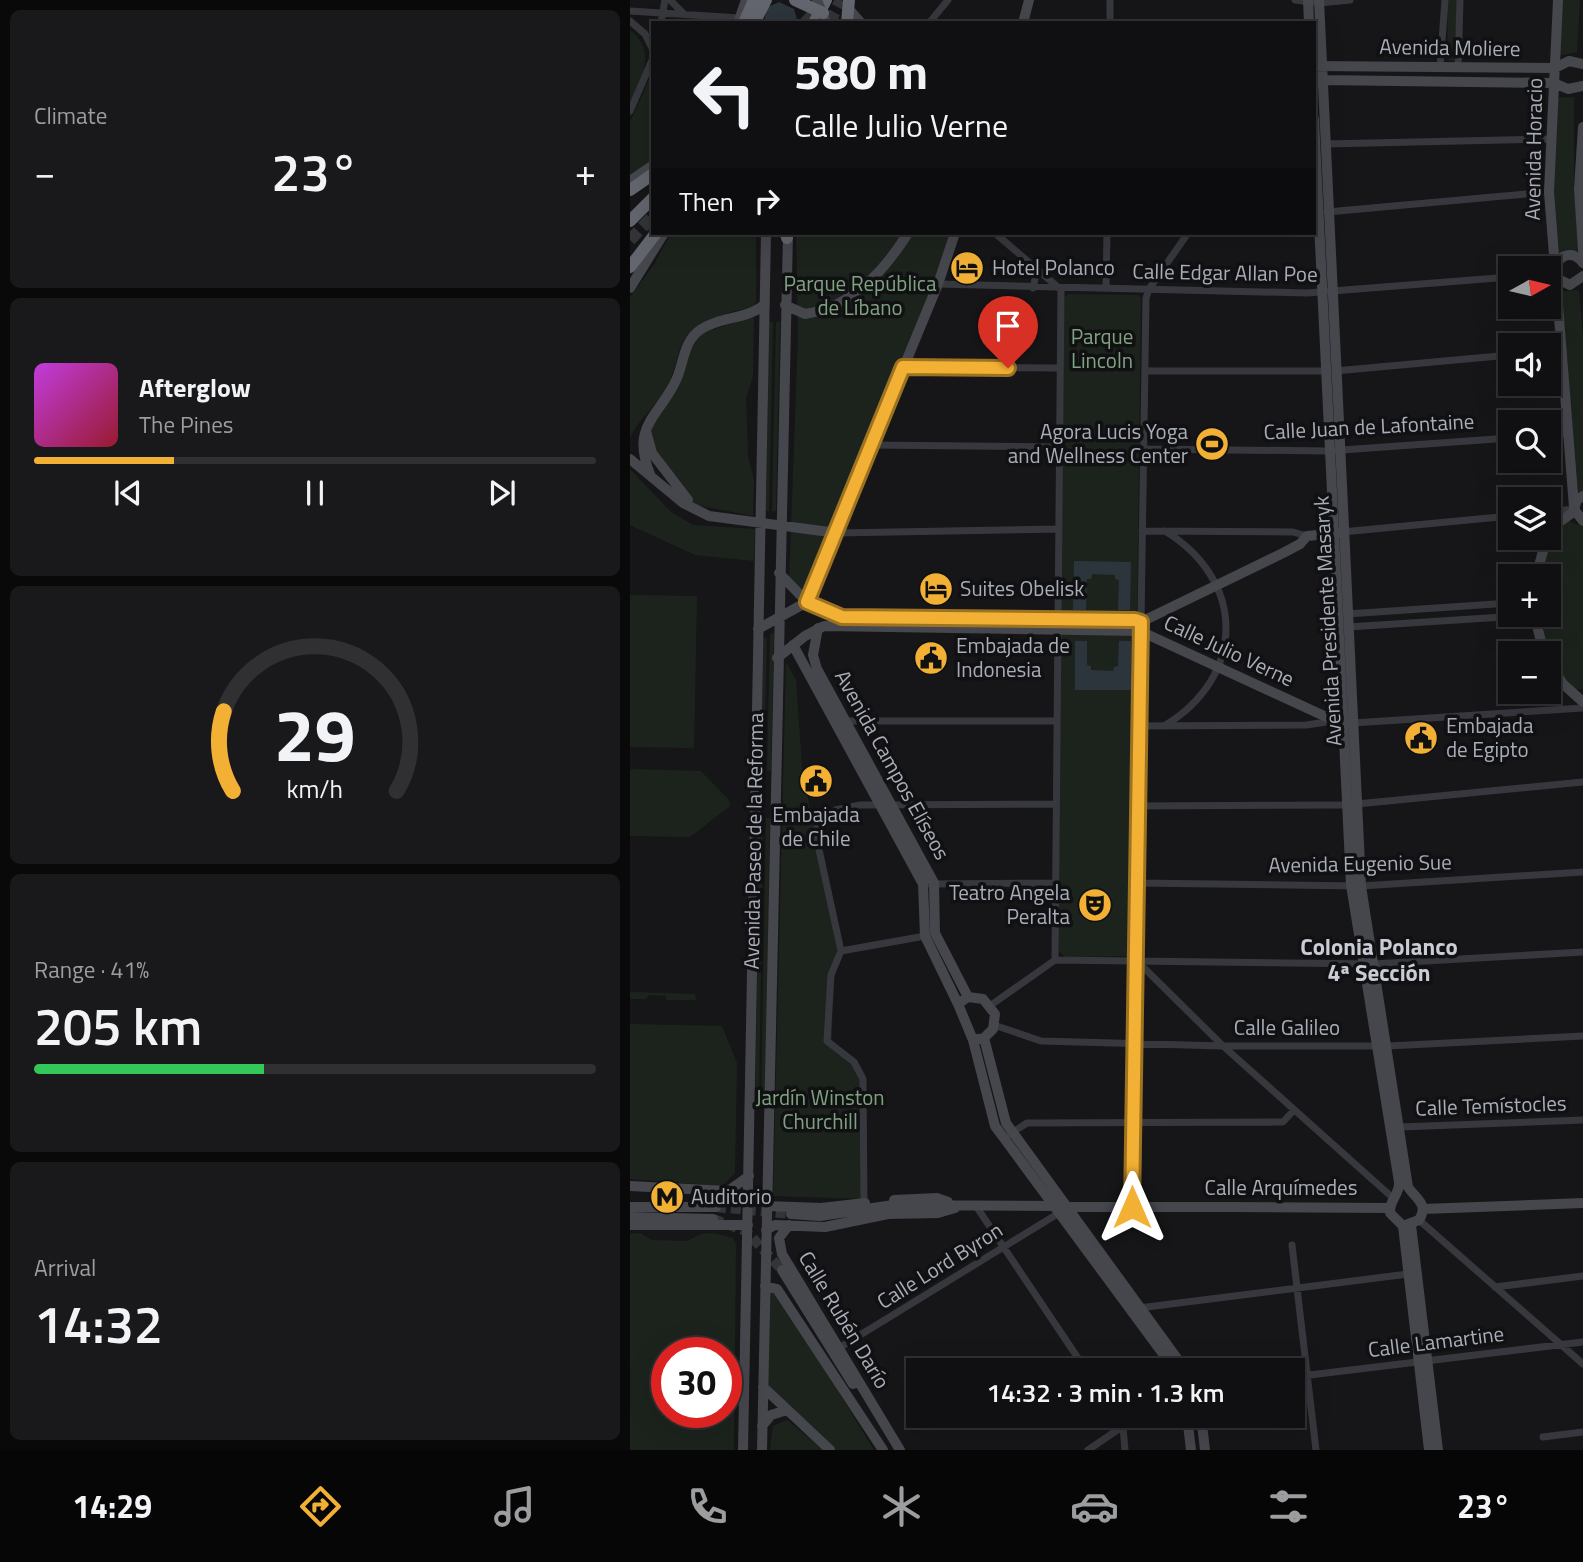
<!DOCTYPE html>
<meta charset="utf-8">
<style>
:root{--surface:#101012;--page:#19191b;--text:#f1f3f6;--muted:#9c9d9f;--line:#303032;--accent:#f2b134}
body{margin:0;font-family:"Titillium Web",sans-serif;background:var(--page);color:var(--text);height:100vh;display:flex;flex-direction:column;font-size:26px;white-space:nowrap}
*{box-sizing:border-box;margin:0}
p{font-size:23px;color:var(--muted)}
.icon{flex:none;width:38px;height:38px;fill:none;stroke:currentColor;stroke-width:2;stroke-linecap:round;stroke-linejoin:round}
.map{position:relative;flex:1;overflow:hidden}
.panel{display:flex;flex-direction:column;gap:10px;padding:10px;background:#09090a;width:630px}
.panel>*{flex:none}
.top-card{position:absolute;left:21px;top:21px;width:665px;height:214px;border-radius:0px;box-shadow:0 7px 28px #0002,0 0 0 2px var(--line);background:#101012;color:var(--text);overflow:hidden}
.needle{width:46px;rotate:82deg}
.tools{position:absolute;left:868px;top:256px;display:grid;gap:14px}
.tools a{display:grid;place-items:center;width:63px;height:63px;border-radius:0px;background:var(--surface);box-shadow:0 7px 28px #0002,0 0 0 2px var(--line);font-size:35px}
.speed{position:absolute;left:21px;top:1337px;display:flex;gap:14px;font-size:35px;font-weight:700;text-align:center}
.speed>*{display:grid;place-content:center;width:91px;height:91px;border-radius:50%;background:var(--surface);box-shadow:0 7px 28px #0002,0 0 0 2px var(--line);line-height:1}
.speed .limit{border:10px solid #d22;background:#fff;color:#111}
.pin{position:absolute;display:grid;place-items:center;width:60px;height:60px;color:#fff;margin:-72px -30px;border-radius:50% 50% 50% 0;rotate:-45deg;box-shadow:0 0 7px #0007}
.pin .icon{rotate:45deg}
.me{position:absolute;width:77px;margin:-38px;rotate:0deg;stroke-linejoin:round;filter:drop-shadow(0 0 5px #0008)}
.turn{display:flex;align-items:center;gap:24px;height:147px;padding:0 28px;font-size:32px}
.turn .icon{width:91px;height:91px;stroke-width:2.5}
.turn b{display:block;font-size:49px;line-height:60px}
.then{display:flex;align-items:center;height:66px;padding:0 28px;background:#0003;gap:14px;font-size:26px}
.big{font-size:52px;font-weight:600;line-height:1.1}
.panel .widget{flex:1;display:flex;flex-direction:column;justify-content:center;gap:10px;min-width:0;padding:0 24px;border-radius:10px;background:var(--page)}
.panel .dial{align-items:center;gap:0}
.dial svg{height:182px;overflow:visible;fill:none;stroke:var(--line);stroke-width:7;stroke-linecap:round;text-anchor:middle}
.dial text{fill:var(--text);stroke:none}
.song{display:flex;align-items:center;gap:21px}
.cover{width:84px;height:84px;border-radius:10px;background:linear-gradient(135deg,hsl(290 70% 55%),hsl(350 70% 35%))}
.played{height:7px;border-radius:4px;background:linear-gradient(90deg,var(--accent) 25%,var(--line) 25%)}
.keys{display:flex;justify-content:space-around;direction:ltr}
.heat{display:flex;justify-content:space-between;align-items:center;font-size:38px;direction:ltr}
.charge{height:10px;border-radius:5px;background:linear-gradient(90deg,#34c759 41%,var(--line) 0)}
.trip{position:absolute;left:276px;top:1358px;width:399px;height:70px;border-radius:0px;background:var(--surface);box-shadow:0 7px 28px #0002,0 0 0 2px var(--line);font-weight:600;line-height:70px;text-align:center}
.dock{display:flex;height:112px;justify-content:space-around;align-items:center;background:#060607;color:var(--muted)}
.dock .icon{width:49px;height:49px}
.dock .on{color:var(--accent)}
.dock b{font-size:32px;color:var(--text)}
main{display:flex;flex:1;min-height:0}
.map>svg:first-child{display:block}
.green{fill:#1c231d;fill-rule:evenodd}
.water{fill:#2c353c}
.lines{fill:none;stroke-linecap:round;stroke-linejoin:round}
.secondary-tunnel{stroke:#333438;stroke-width:10;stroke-dasharray:10 5;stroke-linecap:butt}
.highway-tunnel{stroke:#333438;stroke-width:12;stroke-dasharray:12 6;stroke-linecap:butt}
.street{stroke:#37383d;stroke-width:7}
.secondary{stroke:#45474d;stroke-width:10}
.highway{stroke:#63666e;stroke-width:12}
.secondary-bridge{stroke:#45474d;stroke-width:10}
.highway-bridge{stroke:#63666e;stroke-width:12}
.route-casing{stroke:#9d7322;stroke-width:18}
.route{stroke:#f2b134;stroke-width:12}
.labels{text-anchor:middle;stroke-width:7;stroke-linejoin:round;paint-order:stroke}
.street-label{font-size:21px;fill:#a8adb8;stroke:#111113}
.poi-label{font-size:21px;fill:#a8adb8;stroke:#111113;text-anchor:start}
.park-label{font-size:21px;fill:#7fa381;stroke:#111113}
.neighbourhood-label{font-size:23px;font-weight:bold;fill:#c9ccd4;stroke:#111113}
</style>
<main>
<section class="panel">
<div class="widget"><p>Climate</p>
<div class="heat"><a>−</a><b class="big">23°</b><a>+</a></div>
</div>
<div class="widget">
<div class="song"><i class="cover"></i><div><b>Afterglow</b><p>The Pines</p></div></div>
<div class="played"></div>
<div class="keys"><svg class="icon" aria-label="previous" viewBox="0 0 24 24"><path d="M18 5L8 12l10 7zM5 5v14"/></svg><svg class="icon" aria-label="pause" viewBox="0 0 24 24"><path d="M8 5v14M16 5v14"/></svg><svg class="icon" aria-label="next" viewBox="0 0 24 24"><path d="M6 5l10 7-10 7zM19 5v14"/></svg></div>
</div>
<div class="widget dial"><svg viewBox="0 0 100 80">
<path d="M14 69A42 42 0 1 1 86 69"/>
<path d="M14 69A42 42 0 0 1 10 34" stroke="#f2b134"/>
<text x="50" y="56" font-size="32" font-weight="700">29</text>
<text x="50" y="72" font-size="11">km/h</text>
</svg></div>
<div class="widget"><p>Range · 41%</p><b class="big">205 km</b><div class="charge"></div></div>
<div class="widget"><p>Arrival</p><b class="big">14:32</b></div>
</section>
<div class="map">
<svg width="953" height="1450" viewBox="0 0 953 1450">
<rect width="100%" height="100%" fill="#161618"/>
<!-- green -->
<path class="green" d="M817 0H828L824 61 818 60Z
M930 0H950L947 52 927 56Z
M0 30C27 51 13 77 0 102Z
M23 71V159L0 176V122Z
M944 97V187L948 248 946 252 929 253 921 195 925 98Z
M41 233H126V302L123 307C97 313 60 320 50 349 45 365 42 380 32 395 21 412 10 417 0 438V297L23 266Z
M166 233H321L303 284 174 596 159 580 168 337Z
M946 290 949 291 953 336V492L948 495 944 494 929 292Z
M438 294 508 295 511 298 503 947 497 956 435 957 428 950 434 297Z
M124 316 123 376 116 398 118 456 124 480 123 516 66 505 43 485 20 444 19 427 58 349 69 334Z
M139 322H143L139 511H136Z
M146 322H150L146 511H142Z
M0 469 41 512 63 525 125 529 124 561 65 555 0 525Z
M937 520 953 527V689L944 690 928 674 911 634 920 623 916 614 919 576H908L924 531Z
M0 595 67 596 64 748 0 747Z
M144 632 141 771H137L140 634Z
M137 637 134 771H131L133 639Z
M156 662 166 680 172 767 210 964 203 976 202 1042 233 1079V1199L143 1196Z
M0 769 71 771 99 800 100 806 60 837 0 836Z
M130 818H133L129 1103H125Z
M136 818H140L135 1103H131Z
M0 992 65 994 66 1000H36V996L19 995 16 999H0Z
M0 1024 92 1026 107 1063 105 1173 92 1186 0 1179Z
M10 1233 22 1240 57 1241 71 1234 84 1233 103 1238 106 1244 104 1450H0V1234ZM37 1353H96V1412H37Z
M137 1291 148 1293 244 1450H205L137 1388Z
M157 1420 191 1448 193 1450H140L143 1426Z"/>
<!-- water -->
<path class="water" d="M149 2 164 9 168 23H133L138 7Z
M444 561 501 562 500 610H488L489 580 485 579V575L462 574 461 579H457L456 610H443Z
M445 641H457V665L461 666V670L483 671 484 667 488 666 489 641H501V690H445Z"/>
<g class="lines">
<!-- secondary-tunnel -->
<path class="secondary-tunnel" d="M86 1207 161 1214
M83 1219 116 1231 152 1270"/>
<!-- highway-tunnel -->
<path class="highway-tunnel" d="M175 23 186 11
M199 23 211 0
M0 240 23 216"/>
<!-- street -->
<path class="street" d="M40 0 54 14
M480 0V23
M665 0 689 3 720 0
M0 11 110 18
M0 21 15 34 23 50
M31 23 35 0
M299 23 318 0
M810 67 815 0
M828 68 830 0
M0 111 23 58
M695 144 921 139
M697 212 919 192
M365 233 430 289
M308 284 677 293 880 277
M476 287 477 233
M403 288 407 270
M919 351 932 350
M273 367 430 368
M515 371H695
M705 371 880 355
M919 435 938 433
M242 445 429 447
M515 449 698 451 880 438
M919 512 944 509
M512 531 663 532 677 536
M712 532 880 516
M207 533 429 529
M717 614 880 603
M718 627 904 615
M213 721H426
M723 723 953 708
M509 726 676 725 704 721
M534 726C616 677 617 581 535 531
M727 804 953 782
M509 806 717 805
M507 883 731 886 953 872
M300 884 426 883
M211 951 295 936
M425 960 431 289
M506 960 593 1046 763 1198
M361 1005 425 960 743 964 953 952
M364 1025 411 1041 593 1046H758L953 1036
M770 1127 953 1120
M380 1134 397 1123 653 1122 664 1110
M234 1203 233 1079 224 1062 197 1041 201 975 211 951 185 831 191 820 205 810 230 805 426 804
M346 1206 456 1370
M502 1207 516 298 519 289 558 233
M789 1220 953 1364
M662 1245 686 1450
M865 1287 953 1276
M509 1308 778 1274
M209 1348 429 1213
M663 1377 953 1342
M486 1416 493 1427 495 1450
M913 1437 953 1432
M458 1450 508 1416"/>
<!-- secondary -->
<path class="secondary" d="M678 0 679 23
M928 0 919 192 944 507
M218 8 231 23
M108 23 116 0
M393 23 399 0
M684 66 925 68 939 61 953 64
M692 80 924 83 938 89 953 86
M684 119 721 885 769 1182C770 1195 759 1199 760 1213L773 1226 789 1220C799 1204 786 1199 778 1187L731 886 689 0
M953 127 949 189 953 251
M0 181 23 165
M925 266C932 253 944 251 953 263
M926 278 940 285 953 276
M0 288 34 233
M155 305 175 314C221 308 255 270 278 233
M16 431 22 453 58 500
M0 459 53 503 79 516 207 533
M20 474C0 424 30 417 47 378 54 361 54 341 70 330 90 316 117 320 135 304
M953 496 947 500 944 509 953 521
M919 534 925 525 945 511
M149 573 177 602 212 617 511 622 653 553 670 544 677 536 709 533
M906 576 917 537
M177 602 308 284 325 233
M904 614 914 653
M188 628 183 655 187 669 304 883 305 933 338 997
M128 629 177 602
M163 645 293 884 295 936 328 1004
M147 658 175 636 194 626 510 631 705 721 719 723
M919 663 933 684 953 702
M338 997 353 999 365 1014 363 1029 354 1038 343 1040 328 1004Z
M354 1038 376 1123 554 1368
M343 1040 365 1126 545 1370
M0 1186 98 1191 119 1176
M264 1200 307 1198 318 1202
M137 1206 191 1208 235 1203
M0 1207H86
M793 1209 953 1203
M161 1214 190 1216 263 1205 759 1208
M0 1217 83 1219
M0 1225H118
M159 1225 149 1238 152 1254 270 1450
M781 1225 808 1450
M773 1226 799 1450
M136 1230 145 1225 195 1227 258 1214 308 1213 325 1208
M152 1270 223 1384
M135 1286 147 1289 253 1450
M133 1387 200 1450
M557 1416 561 1450
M571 1416 575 1450
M132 1426 141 1415 157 1410
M113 1450 136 233
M132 1450 158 233"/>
<!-- highway -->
<path class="highway" d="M114 23 124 0
M124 23 136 0
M184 23 196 0
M217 23 219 0
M0 190 23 174
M0 221 23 198
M156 233 157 238
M0 267 26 233"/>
<!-- secondary-bridge -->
<path class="secondary-bridge" d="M187 0 196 23"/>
<!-- highway-bridge -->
<path class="highway-bridge" d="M165 0 193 13"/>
</g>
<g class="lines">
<!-- route casing -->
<g class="route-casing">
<path id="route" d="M378 368 273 367 177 602 212 617 505 620 511 622 502 1207"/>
</g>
<!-- route -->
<use href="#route" class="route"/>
</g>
<!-- icons -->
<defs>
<g id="hotel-disc" transform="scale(1.75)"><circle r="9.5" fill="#f2b134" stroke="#111113"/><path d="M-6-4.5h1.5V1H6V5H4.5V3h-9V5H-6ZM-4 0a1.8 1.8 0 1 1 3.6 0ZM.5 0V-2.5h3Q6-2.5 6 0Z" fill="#111"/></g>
<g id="stadium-disc" transform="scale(1.75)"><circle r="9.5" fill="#f2b134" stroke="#111113"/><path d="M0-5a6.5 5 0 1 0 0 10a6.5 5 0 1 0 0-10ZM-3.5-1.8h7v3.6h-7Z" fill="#111"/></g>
<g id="civic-disc" transform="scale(1.75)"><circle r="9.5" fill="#f2b134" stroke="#111113"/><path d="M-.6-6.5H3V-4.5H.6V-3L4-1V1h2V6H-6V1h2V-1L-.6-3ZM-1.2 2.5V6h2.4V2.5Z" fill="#111"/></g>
<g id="theatre-disc" transform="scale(1.75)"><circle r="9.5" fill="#f2b134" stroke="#111113"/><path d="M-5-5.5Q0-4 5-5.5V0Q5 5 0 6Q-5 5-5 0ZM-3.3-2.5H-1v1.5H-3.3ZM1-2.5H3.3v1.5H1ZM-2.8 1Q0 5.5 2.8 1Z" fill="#111"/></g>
<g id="metro-disc" transform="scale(1.75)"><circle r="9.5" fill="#f2b134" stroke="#111113"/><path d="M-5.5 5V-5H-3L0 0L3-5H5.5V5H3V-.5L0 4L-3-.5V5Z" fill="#111"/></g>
</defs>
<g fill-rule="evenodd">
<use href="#hotel-disc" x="337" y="268"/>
<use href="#stadium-disc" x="582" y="444"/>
<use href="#hotel-disc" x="306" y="589"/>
<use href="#civic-disc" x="301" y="658"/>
<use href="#civic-disc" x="791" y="738"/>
<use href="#civic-disc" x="186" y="781"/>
<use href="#theatre-disc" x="465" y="905"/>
<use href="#metro-disc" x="37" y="1197"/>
</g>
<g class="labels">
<!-- street labels -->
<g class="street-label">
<text transform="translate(820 48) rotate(1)" y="7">Avenida Moliere</text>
<text transform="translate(904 149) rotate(-89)" y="7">Avenida Horacio</text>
<text transform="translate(595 273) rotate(1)" y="7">Calle Edgar Allan Poe</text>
<text transform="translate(739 427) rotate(-3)" y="7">Calle Juan de Lafontaine</text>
<text transform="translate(698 621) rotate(-93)" y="7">Avenida Presidente Masaryk</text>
<text transform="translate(599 651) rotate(25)" y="7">Calle Julio Verne</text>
<text transform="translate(262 765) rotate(61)" y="7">Avenida Campos Elíseos</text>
<text transform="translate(124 841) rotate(-89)" y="7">Avenida Paseo de la Reforma</text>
<text transform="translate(730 864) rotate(-1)" y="7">Avenida Eugenio Sue</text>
<text x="657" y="1035">Calle Galileo</text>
<text transform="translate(861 1106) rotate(-2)" y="7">Calle Temístocles</text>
<text x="651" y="1195">Calle Arquímedes</text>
<text transform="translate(310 1266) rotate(-32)" y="7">Calle Lord Byron</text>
<text transform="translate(214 1320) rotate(59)" y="7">Calle Rubén Darío</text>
<text transform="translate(806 1342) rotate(-7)" y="7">Calle Lamartine</text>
</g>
<!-- poi labels -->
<g class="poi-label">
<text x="362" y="275">Hotel Polanco</text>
<text x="558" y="439" text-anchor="end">Agora Lucis Yoga<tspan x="558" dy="24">and Wellness Center</tspan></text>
<text x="330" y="596">Suites Obelisk</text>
<text x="326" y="653">Embajada de<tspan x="326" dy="24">Indonesia</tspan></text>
<text x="816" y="733">Embajada<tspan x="816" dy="24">de Egipto</tspan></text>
<text x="186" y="822" text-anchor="middle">Embajada<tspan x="186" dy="24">de Chile</tspan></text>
<text x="440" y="900" text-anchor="end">Teatro Angela<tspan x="440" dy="24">Peralta</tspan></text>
<text x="61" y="1204">Auditorio</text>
</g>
<!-- park labels -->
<g class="park-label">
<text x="230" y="291">Parque República<tspan x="230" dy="24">de Líbano</tspan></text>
<text x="472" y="344">Parque<tspan x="472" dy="24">Lincoln</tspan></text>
<text x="190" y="1105">Jardín Winston<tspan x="190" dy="24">Churchill</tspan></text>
</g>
<!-- neighbourhood labels -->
<g class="neighbourhood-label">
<text x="749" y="955">Colonia Polanco<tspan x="749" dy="26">4ª Sección</tspan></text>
</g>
</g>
</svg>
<div class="tools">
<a><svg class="needle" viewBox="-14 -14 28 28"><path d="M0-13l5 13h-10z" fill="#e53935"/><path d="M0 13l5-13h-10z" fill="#9c9d9f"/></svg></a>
<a><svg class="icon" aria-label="sound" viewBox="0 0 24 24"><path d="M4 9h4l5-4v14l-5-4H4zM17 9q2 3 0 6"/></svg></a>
<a><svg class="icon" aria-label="search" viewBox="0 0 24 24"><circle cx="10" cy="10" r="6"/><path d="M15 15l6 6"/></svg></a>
<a><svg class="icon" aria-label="layers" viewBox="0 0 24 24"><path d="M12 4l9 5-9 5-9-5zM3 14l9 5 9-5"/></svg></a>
<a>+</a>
<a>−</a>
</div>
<div class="speed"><div class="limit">30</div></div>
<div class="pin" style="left:378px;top:368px;background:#d93025"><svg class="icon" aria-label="arrive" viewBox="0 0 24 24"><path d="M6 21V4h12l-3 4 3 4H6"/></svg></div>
<svg class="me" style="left:502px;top:1207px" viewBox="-20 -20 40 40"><path d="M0-17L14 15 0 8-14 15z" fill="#f2b134" stroke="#fff" stroke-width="4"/></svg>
<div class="trip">14:32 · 3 min · 1.3 km</div>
<div class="top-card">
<div class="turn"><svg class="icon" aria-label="left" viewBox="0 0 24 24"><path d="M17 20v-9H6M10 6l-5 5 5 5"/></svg><div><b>580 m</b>Calle Julio Verne</div></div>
<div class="then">Then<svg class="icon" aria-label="right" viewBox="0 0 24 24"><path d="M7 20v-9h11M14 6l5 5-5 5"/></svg></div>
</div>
</div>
</main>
<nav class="dock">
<b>14:29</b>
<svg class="icon on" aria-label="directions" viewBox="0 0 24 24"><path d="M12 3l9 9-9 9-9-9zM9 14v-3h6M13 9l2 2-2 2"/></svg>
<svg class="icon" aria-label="music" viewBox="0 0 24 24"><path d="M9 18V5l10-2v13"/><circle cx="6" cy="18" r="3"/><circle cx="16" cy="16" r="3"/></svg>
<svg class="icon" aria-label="phone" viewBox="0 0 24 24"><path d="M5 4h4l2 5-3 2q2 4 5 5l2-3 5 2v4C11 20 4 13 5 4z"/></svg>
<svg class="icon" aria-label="climate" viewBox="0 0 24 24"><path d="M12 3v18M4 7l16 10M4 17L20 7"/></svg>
<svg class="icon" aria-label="car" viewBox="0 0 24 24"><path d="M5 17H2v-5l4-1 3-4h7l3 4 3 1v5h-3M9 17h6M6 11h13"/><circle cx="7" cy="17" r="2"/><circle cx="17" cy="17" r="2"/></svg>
<svg class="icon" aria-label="filters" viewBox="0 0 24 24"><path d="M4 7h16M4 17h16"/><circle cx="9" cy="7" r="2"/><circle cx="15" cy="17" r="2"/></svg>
<b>23°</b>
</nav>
